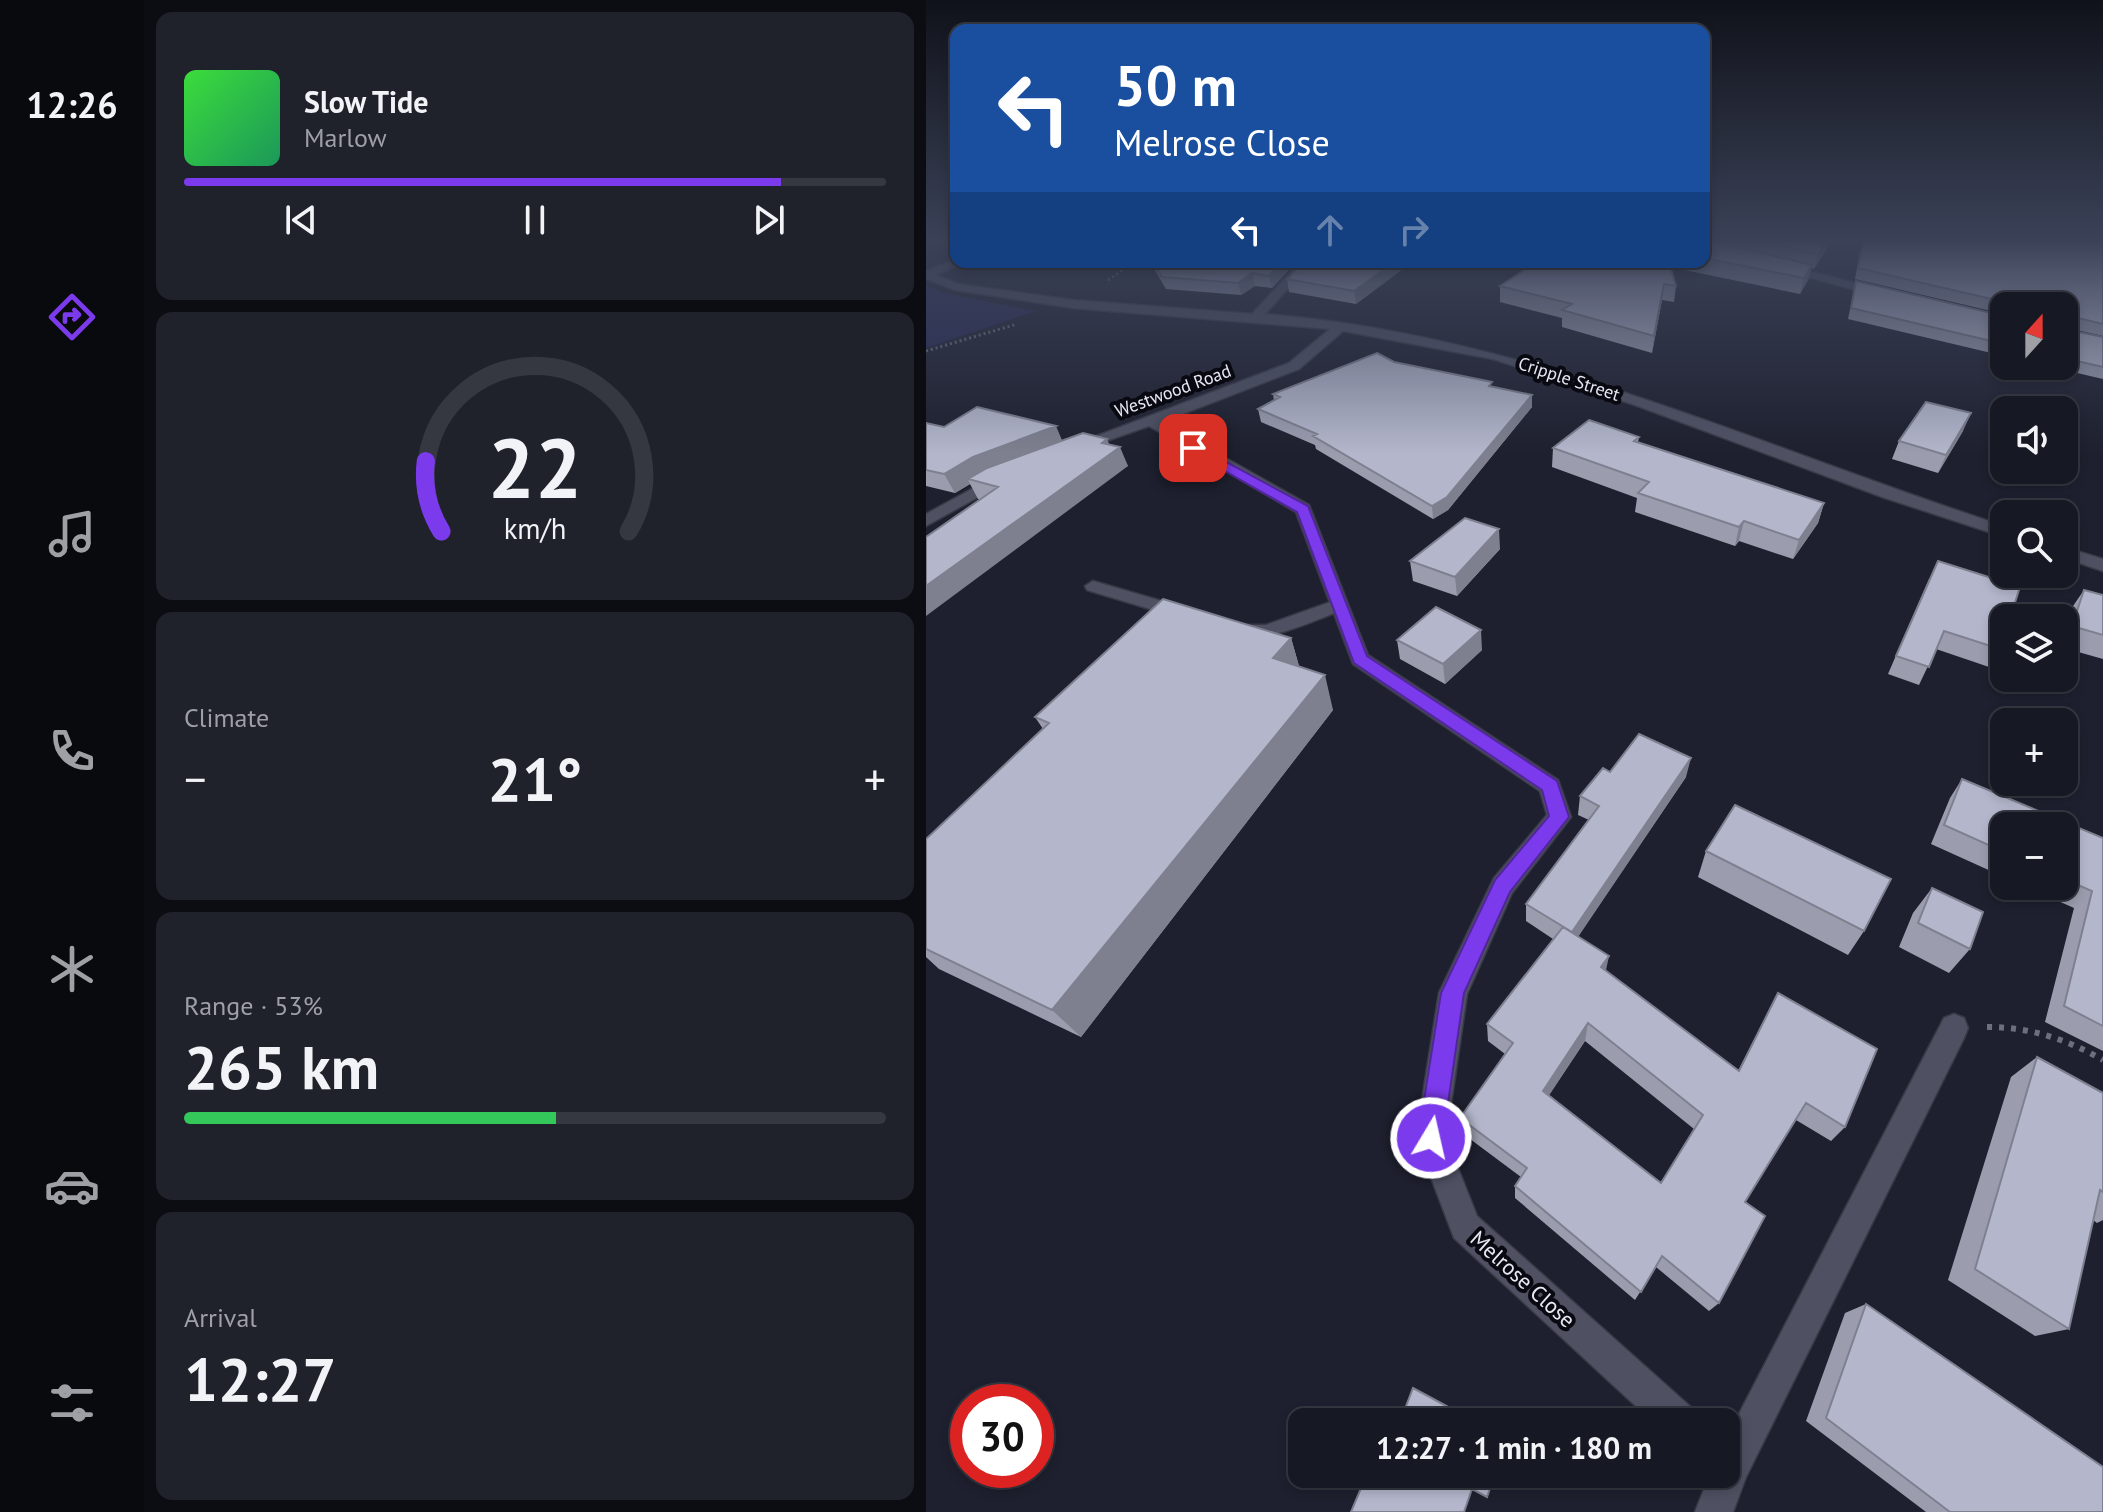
<!DOCTYPE html>
<meta charset="utf-8">
<style>
:root{--surface:#161823;--page:#1f212b;--text:#f1f3f6;--muted:#9ea0a6;--line:#353741;--accent:#7c3aed}
body{margin:0;font-family:"PT Sans",sans-serif;background:var(--page);color:var(--text);height:100vh;display:flex;flex-direction:column;font-size:30px;white-space:nowrap}
*{box-sizing:border-box;margin:0}
p{font-size:26px;color:var(--muted)}
.icon{flex:none;width:44px;height:44px;fill:none;stroke:currentColor;stroke-width:2;stroke-linecap:round;stroke-linejoin:round}
.map{position:relative;flex:1;overflow:hidden}
.drawer{display:flex;flex-direction:column;gap:12px;padding:12px;background:#0c0d13;width:782px}
.drawer>*{flex:none}
.hud{position:absolute;left:24px;top:24px;width:760px;height:244px;border-radius:16px;box-shadow:0 4px 12px #0003,0 0 0 2px var(--line);background:#1a4fa0;color:#fff;overflow:hidden}
.needle{width:52px;rotate:21deg}
.controls{position:absolute;left:1064px;top:292px;display:grid;gap:16px}
.controls a{display:grid;place-items:center;width:88px;height:88px;border-radius:16px;background:var(--surface);box-shadow:0 4px 12px #0003,0 0 0 2px var(--line);font-size:40px}
.speed{position:absolute;left:24px;top:1384px;display:flex;gap:16px;font-size:40px;font-weight:700;text-align:center}
.speed>*{display:grid;place-content:center;width:104px;height:104px;border-radius:50%;background:var(--surface);box-shadow:0 4px 12px #0003,0 0 0 2px var(--line);line-height:1}
.speed .limit{border:12px solid #d22;background:#fff;color:#111}
.pin{position:absolute;display:grid;place-items:center;width:68px;height:68px;color:#fff;margin:-34px;border-radius:16px;box-shadow:0 4px 12px #0006}
.me{position:absolute;width:88px;margin:-44px;rotate:9deg;stroke-linejoin:round;filter:drop-shadow(0 0 6px #0008)}
.turn{display:flex;align-items:center;gap:28px;height:168px;padding:0 32px;font-size:36px}
.turn .icon{width:104px;height:104px;stroke-width:2.5}
.turn b{display:block;font-size:56px;line-height:68px}
.lanes{display:flex;align-items:center;height:76px;padding:0 32px;background:#0003;justify-content:center;gap:40px;direction:ltr}
.lanes .off{opacity:.35}
.big{font-size:60px;font-weight:700;line-height:1.1}
.drawer .widget{flex:1;display:flex;flex-direction:column;justify-content:center;gap:12px;min-width:0;padding:0 28px;border-radius:16px;background:var(--page)}
.drawer .dial{align-items:center;gap:0}
.dial svg{height:208px;overflow:visible;fill:none;stroke:var(--line);stroke-width:7;stroke-linecap:round;text-anchor:middle}
.dial text{fill:var(--text);stroke:none}
.song{display:flex;align-items:center;gap:24px}
.cover{width:96px;height:96px;border-radius:12px;background:linear-gradient(135deg,hsl(120 70% 55%),hsl(150 70% 35%))}
.played{height:8px;border-radius:4px;background:linear-gradient(90deg,var(--accent) 85%,var(--line) 85%)}
.keys{display:flex;justify-content:space-around;direction:ltr}
.heat{display:flex;justify-content:space-between;align-items:center;font-size:44px;direction:ltr}
.charge{height:12px;border-radius:6px;background:linear-gradient(90deg,#34c759 53%,var(--line) 0)}
.trip{position:absolute;left:362px;top:1408px;width:452px;height:80px;border-radius:16px;background:var(--surface);box-shadow:0 4px 12px #0003,0 0 0 2px var(--line);font-weight:700;line-height:80px;text-align:center}
main{display:flex;flex:1;min-height:0}
.menu{display:flex;flex-direction:column;width:144px;justify-content:space-around;align-items:center;background:#090a0e;color:var(--muted)}
.menu .icon{width:56px;height:56px}
.menu .selected{color:var(--accent)}
.menu b{font-size:36px;color:var(--text)}
.map>svg:first-child{display:block}
.green{fill:#272955}
.lines{fill:none;stroke-linecap:round;stroke-linejoin:round}
.service-casing{stroke:#393a47;stroke-width:3}
.minor-casing{stroke:#393a47;stroke-width:3}
.path-far1{stroke:#6e6f7d;stroke-width:3;stroke-dasharray:2 3;stroke-linecap:butt}
.path{stroke:#6e6f7d;stroke-width:6;stroke-dasharray:5 7;stroke-linecap:butt}
.service{fill:#4f5163;fill-rule:evenodd}
.minor{fill:#4f5163;fill-rule:evenodd}
.wall{fill:#9b9daf;fill-rule:evenodd}
.shaded-wall{fill:#7e808f}
.building{fill:#b4b7cc;stroke:#7e808f;stroke-width:2;fill-rule:evenodd}
.route{fill:#7c3aed;stroke:#51269a;stroke-width:2}
.labels{text-anchor:middle;stroke-width:8;stroke-linejoin:round;paint-order:stroke}
.far-street-label{font-size:18px;fill:#e7e8f3;stroke:#090a11}
.street-label{font-size:22px;fill:#e7e8f3;stroke:#090a11}
</style>
<main>
<nav class="menu">
<b>12:26</b>
<svg class="icon selected" aria-label="directions" viewBox="0 0 24 24"><path d="M12 3l9 9-9 9-9-9zM9 14v-3h6M13 9l2 2-2 2"/></svg>
<svg class="icon" aria-label="music" viewBox="0 0 24 24"><path d="M9 18V5l10-2v13"/><circle cx="6" cy="18" r="3"/><circle cx="16" cy="16" r="3"/></svg>
<svg class="icon" aria-label="phone" viewBox="0 0 24 24"><path d="M5 4h4l2 5-3 2q2 4 5 5l2-3 5 2v4C11 20 4 13 5 4z"/></svg>
<svg class="icon" aria-label="climate" viewBox="0 0 24 24"><path d="M12 3v18M4 7l16 10M4 17L20 7"/></svg>
<svg class="icon" aria-label="car" viewBox="0 0 24 24"><path d="M5 17H2v-5l4-1 3-4h7l3 4 3 1v5h-3M9 17h6M6 11h13"/><circle cx="7" cy="17" r="2"/><circle cx="17" cy="17" r="2"/></svg>
<svg class="icon" aria-label="filters" viewBox="0 0 24 24"><path d="M4 7h16M4 17h16"/><circle cx="9" cy="7" r="2"/><circle cx="15" cy="17" r="2"/></svg>
</nav>
<section class="drawer">
<div class="widget">
<div class="song"><i class="cover"></i><div><b>Slow Tide</b><p>Marlow</p></div></div>
<div class="played"></div>
<div class="keys"><svg class="icon" aria-label="previous" viewBox="0 0 24 24"><path d="M18 5L8 12l10 7zM5 5v14"/></svg><svg class="icon" aria-label="pause" viewBox="0 0 24 24"><path d="M8 5v14M16 5v14"/></svg><svg class="icon" aria-label="next" viewBox="0 0 24 24"><path d="M6 5l10 7-10 7zM19 5v14"/></svg></div>
</div>
<div class="widget dial"><svg viewBox="0 0 100 80">
<path d="M14 69A42 42 0 1 1 86 69"/>
<path d="M14 69A42 42 0 0 1 8 42" stroke="#7c3aed"/>
<text x="50" y="56" font-size="32" font-weight="700">22</text>
<text x="50" y="72" font-size="11">km/h</text>
</svg></div>
<div class="widget"><p>Climate</p>
<div class="heat"><a>−</a><b class="big">21°</b><a>+</a></div>
</div>
<div class="widget"><p>Range · 53%</p><b class="big">265 km</b><div class="charge"></div></div>
<div class="widget"><p>Arrival</p><b class="big">12:27</b></div>
</section>
<div class="map">
<svg width="1177" height="1512" viewBox="0 0 1177 1512">
<rect width="100%" height="100%" fill="#1e202f"/>
<!-- green -->
<path class="green" d="M0 285 21 294 110 311 0 348Z"/>
<g class="lines">
<!-- service casing -->
<g class="service-casing">
<path id="service" d="M167 581 263 609 266 613 257 619 161 590 159 586Z
M413 599 419 601 421 605 419 609C396 617 324 652 305 631L314 625H340Z"/>
</g>
<!-- minor casing -->
<g class="minor-casing">
<path id="minor" d="M30 259V262H39L10 275 32 284 147 300 326 314 374 262H386L339 314C598 334 834 447 1078 526V537L956 497 709 405 567 359 417 331 373 369 236 422 383 505 442 655 632 780 645 817 586 893 541 994 520 1138 551 1216 767 1409 772 1422H727L528 1238 490 1138 513 993 568 878 621 815 614 791 427 664 370 512 223 426 152 451 147 453 139 448 363 363 404 329 147 308 29 290 0 279V271Z
M857 264 959 291 961 293 955 297 853 269V265Z
M75 473 81 475V481L0 526V514Z
M1138 547 1177 559V571L1138 558Z
M1028 1014 1038 1018 1042 1028 1038 1038 820 1477 807 1512H769L784 1474H800V1439L1018 1018Z"/>
</g>
<!-- path-far1 -->
<path class="path-far1" d="M102 262 114 270
M182 280 209 262
M0 351 91 324"/>
<!-- path -->
<path class="path" d="M1061 1027C1104 1027 1140 1039 1177 1060"/>
<!-- service -->
<use href="#service" class="service"/>
<!-- minor -->
<use href="#minor" class="minor"/>
</g>
<!-- wall -->
<path class="wall" d="M778 242H905L888 269 885 268 882 280 874 294 744 267 750 286 748 302 736 300 726 353 636 327V318L574 302V286L610 262H778Z
M936 242H1177V336L1142 328 1143 330 1177 337V379L1121 366H1138V306H1078V314L929 279Z
M224 262H370L346 288 329 286 315 295 240 289Z
M486 262 430 304 363 292 361 279Z
M930 281 1078 316V356L922 319Z
M468 362 566 386 606 407 522 510 507 519 390 449 389 445 335 422 332 409 348 400 347 394Z
M0 423 18 427 136 441 183 444 202 466 54 499H52L44 484 29 493 0 486Z
M1037 431 1012 473 966 459 973 441Z
M713 437 712 442 898 503 892 523 867 559 813 541 809 546 709 512 711 498 626 467 627 448Z
M574 549 531 596 487 581 484 561Z
M1003 579 1074 649 1063 667 1010 649 993 685 962 674Z
M1158 590 1177 595V659L1138 648V631L1145 609Z
M365 638 373 666 407 710 155 1037 13 969 0 957V839L117 729 109 717Z
M471 640 556 650 519 684 474 659Z
M684 772 760 777 652 936 680 971 812 1071 852 993 919 1127 905 1141 870 1120 819 1202 793 1303 783 1311 730 1267 709 1300 589 1198V1186L595 1177 536 1133 534 1118 579 1054 562 1041 561 1024 627 939 600 921V904L663 820 652 815 654 796ZM659 1041 768 1129 735 1183 623 1095Z
M1036 779 1177 838V1051L1119 1022 1148 908 1098 886H1138V826H1078V877L1005 844 1024 798Z
M780 851 938 931 922 955 772 877Z
M1006 888 1044 949 1023 973 973 947 987 913Z
M1111 1057 1177 1093V1220L1171 1223 1167 1220 1143 1329 1109 1336 1022 1280 1085 1077Z
M940 1304 1177 1512H1000L880 1421 919 1313Z"/>
<!-- shaded-wall -->
<path class="shaded-wall" d="M899 242H905L888 269 892 254Z
M356 262H370L346 288 343 276Z
M469 262H486L430 304 428 291Z
M886 265 882 280 874 294 878 278Z
M326 273 329 286 315 295 312 283Z
M738 284 736 300 726 353 728 336Z
M606 395V407L522 510 507 519 506 506Z
M1045 413 1037 431 1012 473 1020 455Z
M130 426 138 445 42 479 44 484 29 493 18 474 47 457Z
M181 439 187 453 194 447 202 466 0 616V586Z
M898 503 892 523 867 559 873 540Z
M818 521 813 541 809 546 813 527Z
M573 529 574 549 531 596 529 577Z
M555 630 556 650 519 684 517 664Z
M365 638 375 673 347 658Z
M399 675 407 710 155 1037 126 1010Z
M765 758 760 777 644 949 646 932Z
M683 956 679 975 675 967Z
M662 1023 659 1041 616 1106 617 1091Z"/>
<!-- building -->
<path class="building" d="M778 242H789L886 265 878 278 778 258Z
M839 242H899L892 254Z
M937 242H1177V324L1144 316 1140 319 1143 330 1177 337V367L1138 358V306H1084L1083 303 932 268Z
M227 262H356L343 276 326 273 312 283 236 277Z
M377 262H469L428 291 361 279Z
M610 262H743L750 286 738 284 728 336 636 310 646 304 574 286Z
M930 281 1078 316V344L925 308Z
M451 353 468 362 566 382 563 386 606 395 521 497 506 506 387 436 391 434 332 409 354 397 347 394Z
M1000 402 1045 413 1020 455 973 441Z
M51 407 130 426 47 457 18 474 0 470V423L18 427Z
M663 420 713 437 708 441 898 503 873 540 818 521 813 527 712 493 723 482 627 448Z
M157 433 181 439 176 443 194 447 0 586V537L72 487 42 479 61 468Z
M539 518 573 529 529 577 484 561Z
M1012 561 1094 587 1084 618H1078V636L1074 649 1018 631 1003 667 970 656Z
M1158 590 1177 595V635L1146 626Z
M237 599 365 638 347 658 399 675 126 1010 0 949V839L123 723 109 717Z
M510 607 555 630 517 664 471 640Z
M713 734 765 758 646 932 600 904 673 806 654 796 677 768 684 772Z
M1036 779 1177 838V1026L1138 1006 1166 891 1138 879V826H1078V852L1018 825Z
M809 805 965 879 938 931 780 851Z
M1006 888 1057 912 1044 949 992 923Z
M637 927 683 956 675 967 813 1071 852 993 951 1049 919 1127 880 1103 819 1202 839 1216 793 1303 736 1256 715 1292 589 1186 601 1168 534 1118 587 1043 561 1024ZM662 1023 777 1115 735 1183 617 1091Z
M1111 1057 1177 1093V1192L1174 1190 1143 1329 1049 1269Z
M940 1304 1177 1467V1512H1024L900 1418Z
M487 1388 550 1422H474Z
M441 1474H569L561 1497 546 1489 538 1512H425Z"/>
<!-- sky -->
<linearGradient id="sky" x2="0" y2="1"><stop stop-color="#10121a"/><stop offset="0.53" stop-color="#3b4258"/><stop offset="1" stop-color="#3b4258" stop-opacity="0"/></linearGradient>
<rect width="1177" height="454" fill="url(#sky)"/>
<!-- route -->
<path class="route" d="M267 444 382 506 441 656 631 781 643 817 584 892 538 993 517 1138 514 1147 505 1151 496 1147 492 1138 515 993 569 880 623 816 616 790 428 663 371 512 262 450V445Z"/>
<g class="labels">
<!-- far-street labels -->
<g class="far-street-label">
<text transform="translate(643 379) rotate(18)" y="6">Cripple Street</text>
<text transform="translate(247 391) rotate(-20)" y="6">Westwood Road</text>
</g>
<!-- street labels -->
<g class="street-label">
<text transform="translate(597 1279) rotate(42)" y="8">Melrose Close</text>
</g>
</g>
</svg>
<div class="controls">
<a><svg class="needle" viewBox="-14 -14 28 28"><path d="M0-13l5 13h-10z" fill="#e53935"/><path d="M0 13l5-13h-10z" fill="#9ea0a6"/></svg></a>
<a><svg class="icon" aria-label="sound" viewBox="0 0 24 24"><path d="M4 9h4l5-4v14l-5-4H4zM17 9q2 3 0 6"/></svg></a>
<a><svg class="icon" aria-label="search" viewBox="0 0 24 24"><circle cx="10" cy="10" r="6"/><path d="M15 15l6 6"/></svg></a>
<a><svg class="icon" aria-label="layers" viewBox="0 0 24 24"><path d="M12 4l9 5-9 5-9-5zM3 14l9 5 9-5"/></svg></a>
<a>+</a>
<a>−</a>
</div>
<div class="speed"><div class="limit">30</div></div>
<div class="pin" style="left:267px;top:448px;background:#d93025"><svg class="icon" aria-label="arrive" viewBox="0 0 24 24"><path d="M6 21V4h12l-3 4 3 4H6"/></svg></div>
<svg class="me" style="left:505px;top:1138px" viewBox="-20 -20 40 40"><circle r="17" fill="#7c3aed" stroke="#fff" stroke-width="3"/><path d="M0-11L8 9 0 5-8 9z" fill="#fff"/></svg>
<div class="trip">12:27 · 1 min · 180 m</div>
<div class="hud">
<div class="turn"><svg class="icon" aria-label="left" viewBox="0 0 24 24"><path d="M17 20v-9H6M10 6l-5 5 5 5"/></svg><div><b>50 m</b>Melrose Close</div></div>
<div class="lanes"><svg class="icon" aria-label="left" viewBox="0 0 24 24"><path d="M17 20v-9H6M10 6l-5 5 5 5"/></svg><svg class="icon off" aria-label="ahead" viewBox="0 0 24 24"><path d="M12 20V5M6 11l6-6 6 6"/></svg><svg class="icon off" aria-label="right" viewBox="0 0 24 24"><path d="M7 20v-9h11M14 6l5 5-5 5"/></svg></div>
</div>
</div>
</main>
